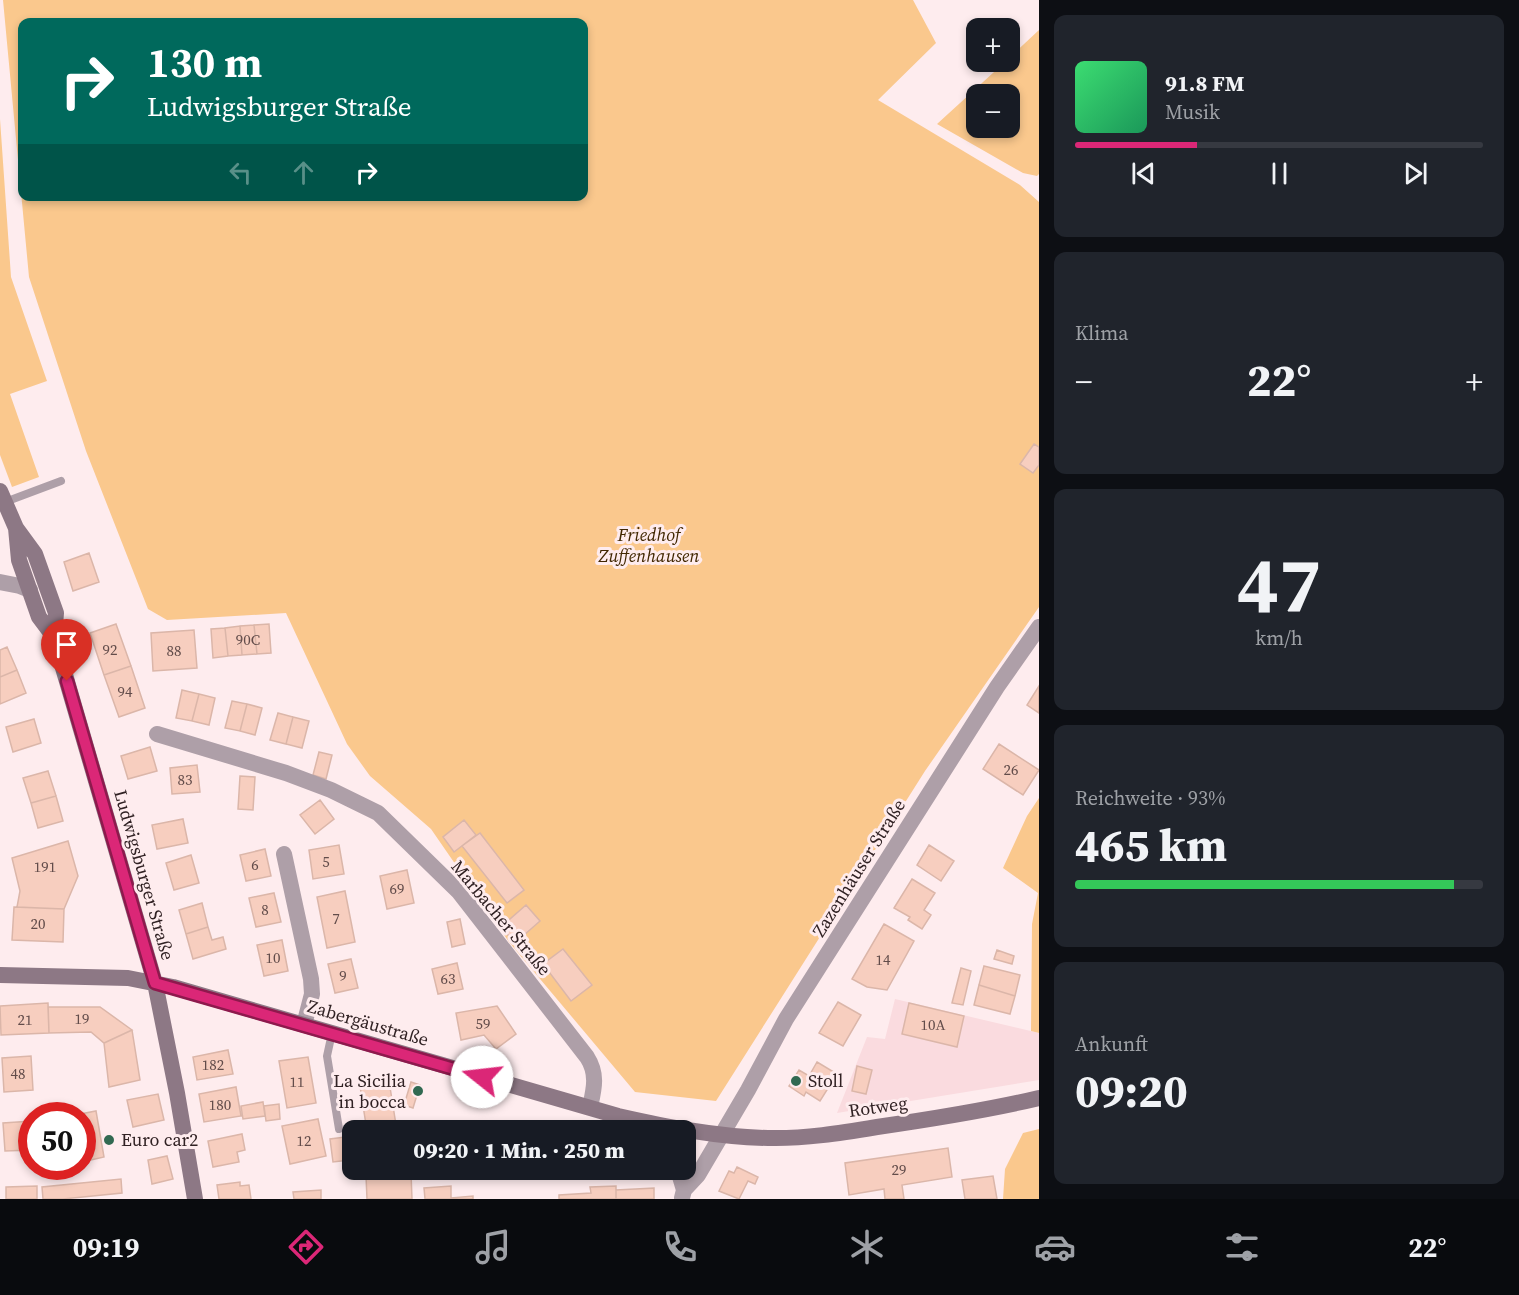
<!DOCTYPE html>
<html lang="de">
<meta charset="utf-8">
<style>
:root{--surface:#171b24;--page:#20242c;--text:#f1f3f6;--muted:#9ea1a6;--line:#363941;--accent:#db2777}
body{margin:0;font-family:"Source Serif 4",serif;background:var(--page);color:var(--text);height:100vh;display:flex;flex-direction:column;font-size:22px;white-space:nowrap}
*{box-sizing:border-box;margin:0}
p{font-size:20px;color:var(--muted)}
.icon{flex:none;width:33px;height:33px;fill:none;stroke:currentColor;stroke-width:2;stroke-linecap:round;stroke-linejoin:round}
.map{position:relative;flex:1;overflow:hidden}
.sheet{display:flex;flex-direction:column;gap:15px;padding:15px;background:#0d0f14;width:480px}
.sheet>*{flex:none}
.top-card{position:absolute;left:18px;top:18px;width:570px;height:183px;border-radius:12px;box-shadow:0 3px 9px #0003;background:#00695c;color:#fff;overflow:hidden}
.buttons{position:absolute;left:966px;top:18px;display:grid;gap:12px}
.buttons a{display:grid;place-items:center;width:54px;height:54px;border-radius:12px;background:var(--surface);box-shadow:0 3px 9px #0003;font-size:30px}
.speed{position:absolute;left:18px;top:1102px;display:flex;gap:12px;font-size:30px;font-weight:700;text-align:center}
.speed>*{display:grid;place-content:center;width:78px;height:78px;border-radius:50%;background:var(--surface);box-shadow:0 3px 9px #0003;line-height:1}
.speed .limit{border:9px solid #d22;background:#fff;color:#111}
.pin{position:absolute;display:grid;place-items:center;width:51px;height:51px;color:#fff;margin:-62px -26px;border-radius:50% 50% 50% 0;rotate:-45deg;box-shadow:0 0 6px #0007}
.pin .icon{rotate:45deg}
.me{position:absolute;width:66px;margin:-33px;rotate:286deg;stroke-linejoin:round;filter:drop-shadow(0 0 4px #0008)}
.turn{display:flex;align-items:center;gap:21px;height:126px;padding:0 30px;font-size:27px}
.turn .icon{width:78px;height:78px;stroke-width:2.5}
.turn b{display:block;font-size:42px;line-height:51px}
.lanes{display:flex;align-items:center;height:57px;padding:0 30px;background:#0003;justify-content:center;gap:30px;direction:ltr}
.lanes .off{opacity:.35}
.big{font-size:45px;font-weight:800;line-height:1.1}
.sheet .card{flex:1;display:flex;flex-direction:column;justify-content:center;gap:9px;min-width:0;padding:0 21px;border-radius:12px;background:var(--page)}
.sheet .dial{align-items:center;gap:0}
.dial b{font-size:78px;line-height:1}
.song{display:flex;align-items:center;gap:18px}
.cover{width:72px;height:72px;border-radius:9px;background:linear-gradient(135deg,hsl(140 70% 55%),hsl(150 70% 35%))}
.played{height:6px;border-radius:3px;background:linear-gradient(90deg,var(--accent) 30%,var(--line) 30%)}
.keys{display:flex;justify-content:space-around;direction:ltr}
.heat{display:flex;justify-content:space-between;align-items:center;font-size:33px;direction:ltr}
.charge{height:9px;border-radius:4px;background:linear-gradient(90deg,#34c759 93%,var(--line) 0)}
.trip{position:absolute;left:342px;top:1120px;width:354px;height:60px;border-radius:12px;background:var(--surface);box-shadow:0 3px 9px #0003;font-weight:800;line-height:60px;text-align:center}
.tab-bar{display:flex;height:96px;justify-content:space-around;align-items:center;background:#090b0e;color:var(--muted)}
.tab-bar .icon{width:42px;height:42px}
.tab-bar .current{color:var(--accent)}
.tab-bar b{font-size:27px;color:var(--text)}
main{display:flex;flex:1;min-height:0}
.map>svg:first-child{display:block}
.built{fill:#fadbdf}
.green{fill:#fac88d;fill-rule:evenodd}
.building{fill:#f7cebf;stroke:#dbb6a9;stroke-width:1.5}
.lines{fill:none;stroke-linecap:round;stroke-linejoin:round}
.service{stroke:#ae9fa8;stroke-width:8}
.minor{stroke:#ae9fa8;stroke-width:16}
.secondary{stroke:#8d7885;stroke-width:16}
.route-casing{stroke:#8e194d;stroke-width:15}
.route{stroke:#db2777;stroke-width:10}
.poi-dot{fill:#316951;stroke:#feecee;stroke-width:2}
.labels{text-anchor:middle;stroke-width:6;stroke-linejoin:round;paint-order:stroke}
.number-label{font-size:15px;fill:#624c4a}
.park-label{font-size:18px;font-style:italic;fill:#412701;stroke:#feecee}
.street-label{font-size:18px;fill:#302123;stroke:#feecee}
.poi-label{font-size:18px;fill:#302123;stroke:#feecee;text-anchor:start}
</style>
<main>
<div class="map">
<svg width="1039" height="1199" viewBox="0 0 1039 1199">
<rect width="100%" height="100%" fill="#feecee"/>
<!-- built -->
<path class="built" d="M895 999 1039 1033V1080L837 1113 867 1037 885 1039Z"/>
<!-- green -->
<path class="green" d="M3 0H913L936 43 878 100 1020 185 1039 202V607L925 771 716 1101 635 1092 509 942 431 829 370 776 347 744 286 613 167 620 148 609 86 451 29 277ZM22 22H584V196H22Z
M1039 30V174L1037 176 1023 173 937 124 1005 62H1010V57ZM976 94H1010V128H976Z
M0 119 11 277 47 381 10 394 39 477 12 487 0 455Z
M1039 798V1033L1031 1031 1032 924 1038 893 1003 868 1027 816Z
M1039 1129V1199H1003L1005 1169 1023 1133Z"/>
<!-- building -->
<path class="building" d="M1034 444 1039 447V465L1033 473 1020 464Z
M89 553 99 582 73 591 64 562Z
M116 624 131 666 104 675 90 633Z
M269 624 271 653 257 654 254 625Z
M254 625 257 654 242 655 240 626Z
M240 626 242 655 228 656 225 628Z
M225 628 228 656 213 658 211 629Z
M194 630 197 668 153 671 151 633Z
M7 647 17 670 0 677V650Z
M131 666 145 708 119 717 104 675Z
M17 670 26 693 0 704V677Z
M1039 686V713L1027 705Z
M182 690 199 694 192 721 176 718Z
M199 694 215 698 209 725 192 721Z
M232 701 247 704 240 731 225 728Z
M247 704 262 708 255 735 240 731Z
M278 713 293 717 286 744 270 740Z
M293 717 309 721 302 748 286 744Z
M34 719 41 743 13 752 6 727Z
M999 744 1039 770 1023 795 983 769Z
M150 747 157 771 128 779 121 756Z
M319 752 332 755 326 779 313 775Z
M197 765 200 792 172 794 170 768Z
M48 771 56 796 31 803 23 778Z
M240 776 255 777 253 810 238 809Z
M56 796 63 821 38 828 31 803Z
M320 800 334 819 315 834 300 815Z
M183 819 188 843 157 849 152 825Z
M464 820 476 835 454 852 443 837Z
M480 833 524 890 507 903 462 846Z
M68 841 78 876 64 909 17 907 20 891 12 858Z
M339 845 344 874 313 879 309 850Z
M929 845 954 861 941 881 917 865Z
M265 849 271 876 246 881 240 855Z
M191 855 199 883 174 890 166 863Z
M407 870 414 903 387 909 380 876Z
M912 879 935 893 924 910 931 915 922 929 908 920 910 917 894 908Z
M345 891 355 942 327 948 317 897Z
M274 893 281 922 256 927 249 898Z
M202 903 208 927 186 934 179 910Z
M526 905 540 921 515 943 501 927Z
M14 907 64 909 63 942 12 940Z
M460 919 465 944 452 947 447 922Z
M884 924 914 941 887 990 867 987 852 979Z
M208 927 212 940 223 937 226 949 193 959 186 934Z
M282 940 288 971 264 976 257 945Z
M563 949 592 985 571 1001 543 964Z
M997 950 1014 956 1012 964 994 959Z
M351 959 358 988 335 993 328 964Z
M457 963 463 989 438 994 432 969Z
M984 966 1020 975 1015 996 979 985Z
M961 968 971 971 963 1005 952 1003Z
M979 985 1015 996 1010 1014 974 1005Z
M838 1002 861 1015 843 1046 819 1033Z
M48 1003 49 1033 1 1035 0 1006Z
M909 1003 964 1016 957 1047 902 1034Z
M497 1006 516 1034 496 1049 484 1035 461 1040 456 1013Z
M48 1007H100L132 1030 104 1043 91 1032 49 1033Z
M132 1030 140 1080 109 1087 104 1043Z
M228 1050 233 1074 197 1080 193 1057Z
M31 1056 33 1090 4 1092 2 1058Z
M308 1057 316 1103 287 1108 279 1061Z
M817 1062 837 1074 820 1101 806 1092 804 1096 789 1086 799 1070 809 1076Z
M857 1066 872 1070 866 1094 852 1091Z
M389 1081 397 1131H367L360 1086Z
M411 1082 420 1085 413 1108 404 1105Z
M236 1087 241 1116 204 1122 199 1094Z
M158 1094 164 1120 133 1127 127 1100Z
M263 1102 265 1116 243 1119 241 1106Z
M279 1104 280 1119 266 1121 264 1106Z
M96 1111 104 1157 82 1162V1116H70Z
M318 1119 326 1156 290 1164 282 1126Z
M32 1121V1150L5 1151 3 1123Z
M242 1134 245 1150 237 1152 239 1162 213 1167 208 1141Z
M345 1137 349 1160 333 1162 330 1139Z
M948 1148 952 1177 902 1185 904 1199H885L884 1189 849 1195 845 1163Z
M167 1156 173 1179 152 1184 148 1160Z
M737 1167 758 1177 755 1184 748 1181 739 1199 719 1191 729 1171 734 1173Z
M453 1170H501L453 1174Z
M411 1173 412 1199H367L366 1176Z
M993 1176 997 1199H965L962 1180Z
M121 1179 122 1193 63 1199H43L42 1187Z
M240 1182V1186L249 1185 251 1199H219L217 1185Z
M37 1186V1199H6V1187Z
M451 1186V1198L473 1196V1199H425L424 1188Z
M616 1186V1199H559V1195L591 1193 590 1187Z
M654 1188V1199H616V1190Z
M321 1190V1199H294L293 1192Z"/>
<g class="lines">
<!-- service -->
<path class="service" d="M5 502 61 481
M332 1033 327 1056 339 1129"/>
<!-- minor -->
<path class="minor" d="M0 582 20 586 30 590
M157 734 286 773 331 790 378 813 459 892 587 1057C598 1074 594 1089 590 1107
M284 854 311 979 312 994 304 1025
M678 1170 684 1190 682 1198
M684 1190 698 1175 748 1090 786 1019 997 687 1039 627"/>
<!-- secondary -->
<path class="secondary" d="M0 491 16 528 35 554 56 613 54 637
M16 528 19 560 39 617 54 637 155 983 177 1093 195 1199
M0 975 128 978 173 987 618 1116C667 1127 717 1137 768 1138 804 1139 841 1133 877 1127 932 1119 985 1111 1039 1098"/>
</g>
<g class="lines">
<!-- route casing -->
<g class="route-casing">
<path id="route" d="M67 681 155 983 482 1077"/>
</g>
<!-- route -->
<use href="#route" class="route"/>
</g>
<!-- markers -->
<g class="poi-dot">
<circle cx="796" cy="1081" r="6"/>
<circle cx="418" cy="1091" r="6"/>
<circle cx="109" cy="1140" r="6"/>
</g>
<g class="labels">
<!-- number labels -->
<g class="number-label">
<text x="248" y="645">90C</text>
<text x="110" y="655">92</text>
<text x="174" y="656">88</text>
<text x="125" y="697">94</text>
<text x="1011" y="775">26</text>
<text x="185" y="785">83</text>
<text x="326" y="867">5</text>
<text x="255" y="870">6</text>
<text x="45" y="872">191</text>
<text x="397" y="894">69</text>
<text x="265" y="915">8</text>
<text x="336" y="924">7</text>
<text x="38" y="929">20</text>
<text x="273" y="963">10</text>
<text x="883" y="965">14</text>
<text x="343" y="981">9</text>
<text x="448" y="984">63</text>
<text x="82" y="1024">19</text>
<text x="25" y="1025">21</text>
<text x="483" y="1029">59</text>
<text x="933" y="1030">10A</text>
<text x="213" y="1070">182</text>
<text x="18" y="1079">48</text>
<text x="297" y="1087">11</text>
<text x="220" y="1110">180</text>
<text x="304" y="1146">12</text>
<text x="899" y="1175">29</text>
</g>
<!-- park labels -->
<g class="park-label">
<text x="649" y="541">Friedhof<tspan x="649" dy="21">Zuffenhausen</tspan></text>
</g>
<!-- street labels -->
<g class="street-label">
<text transform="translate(859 868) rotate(-58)" y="6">Zazenhäuser Straße</text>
<text transform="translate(144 875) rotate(74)" y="6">Ludwigsburger Straße</text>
<text transform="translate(501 918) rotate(50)" y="6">Marbacher Straße</text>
<text transform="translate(368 1023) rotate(16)" y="6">Zabergäustraße</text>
<text transform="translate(878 1107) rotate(-8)" y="6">Rotweg</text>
</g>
<!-- poi labels -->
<g class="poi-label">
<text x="406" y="1087" text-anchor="end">La Sicilia<tspan x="406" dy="21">in bocca</tspan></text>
<text x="808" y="1087">Stoll</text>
<text x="121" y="1146">Euro car2</text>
</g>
</g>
</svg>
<div class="buttons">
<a>+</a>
<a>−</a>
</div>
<div class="speed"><div class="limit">50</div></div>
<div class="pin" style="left:67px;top:681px;background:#d93025"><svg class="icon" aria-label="arrive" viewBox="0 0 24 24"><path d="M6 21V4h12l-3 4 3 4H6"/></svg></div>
<svg class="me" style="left:482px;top:1077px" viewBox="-20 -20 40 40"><circle r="19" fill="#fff"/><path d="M0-13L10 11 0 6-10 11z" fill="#db2777"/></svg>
<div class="trip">09:20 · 1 Min. · 250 m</div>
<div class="top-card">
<div class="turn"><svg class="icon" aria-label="right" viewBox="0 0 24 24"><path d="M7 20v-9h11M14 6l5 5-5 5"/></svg><div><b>130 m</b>Ludwigsburger Straße</div></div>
<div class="lanes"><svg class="icon off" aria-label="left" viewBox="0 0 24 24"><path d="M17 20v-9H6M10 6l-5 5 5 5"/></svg><svg class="icon off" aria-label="ahead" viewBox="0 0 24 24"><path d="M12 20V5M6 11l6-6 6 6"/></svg><svg class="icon" aria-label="right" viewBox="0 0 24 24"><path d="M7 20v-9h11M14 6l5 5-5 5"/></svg></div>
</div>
</div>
<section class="sheet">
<div class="card">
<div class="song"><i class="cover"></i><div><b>91.8 FM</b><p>Musik</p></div></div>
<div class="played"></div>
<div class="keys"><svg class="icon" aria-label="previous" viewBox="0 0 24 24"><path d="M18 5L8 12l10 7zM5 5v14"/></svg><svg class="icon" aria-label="pause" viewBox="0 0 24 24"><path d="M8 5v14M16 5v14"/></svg><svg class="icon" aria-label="next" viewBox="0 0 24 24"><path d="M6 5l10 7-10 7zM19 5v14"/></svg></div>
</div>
<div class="card"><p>Klima</p>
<div class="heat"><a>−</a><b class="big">22°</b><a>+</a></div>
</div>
<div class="card dial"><b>47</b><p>km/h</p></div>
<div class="card"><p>Reichweite · 93%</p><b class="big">465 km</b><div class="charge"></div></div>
<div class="card"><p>Ankunft</p><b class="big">09:20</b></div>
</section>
</main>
<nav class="tab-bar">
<b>09:19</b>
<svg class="icon current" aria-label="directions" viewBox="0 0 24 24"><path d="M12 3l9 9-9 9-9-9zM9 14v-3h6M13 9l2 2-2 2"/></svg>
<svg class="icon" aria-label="music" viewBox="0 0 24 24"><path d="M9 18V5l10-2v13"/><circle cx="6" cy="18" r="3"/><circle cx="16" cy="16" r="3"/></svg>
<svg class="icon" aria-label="phone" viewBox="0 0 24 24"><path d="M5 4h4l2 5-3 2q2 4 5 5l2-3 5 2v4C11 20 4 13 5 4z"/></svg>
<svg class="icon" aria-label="climate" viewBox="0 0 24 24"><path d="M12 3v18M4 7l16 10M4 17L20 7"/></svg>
<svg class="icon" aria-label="car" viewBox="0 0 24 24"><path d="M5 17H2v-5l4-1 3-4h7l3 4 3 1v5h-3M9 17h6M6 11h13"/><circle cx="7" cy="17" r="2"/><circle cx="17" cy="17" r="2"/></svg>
<svg class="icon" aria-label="filters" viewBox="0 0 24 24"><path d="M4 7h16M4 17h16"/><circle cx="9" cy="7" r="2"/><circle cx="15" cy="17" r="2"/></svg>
<b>22°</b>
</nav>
